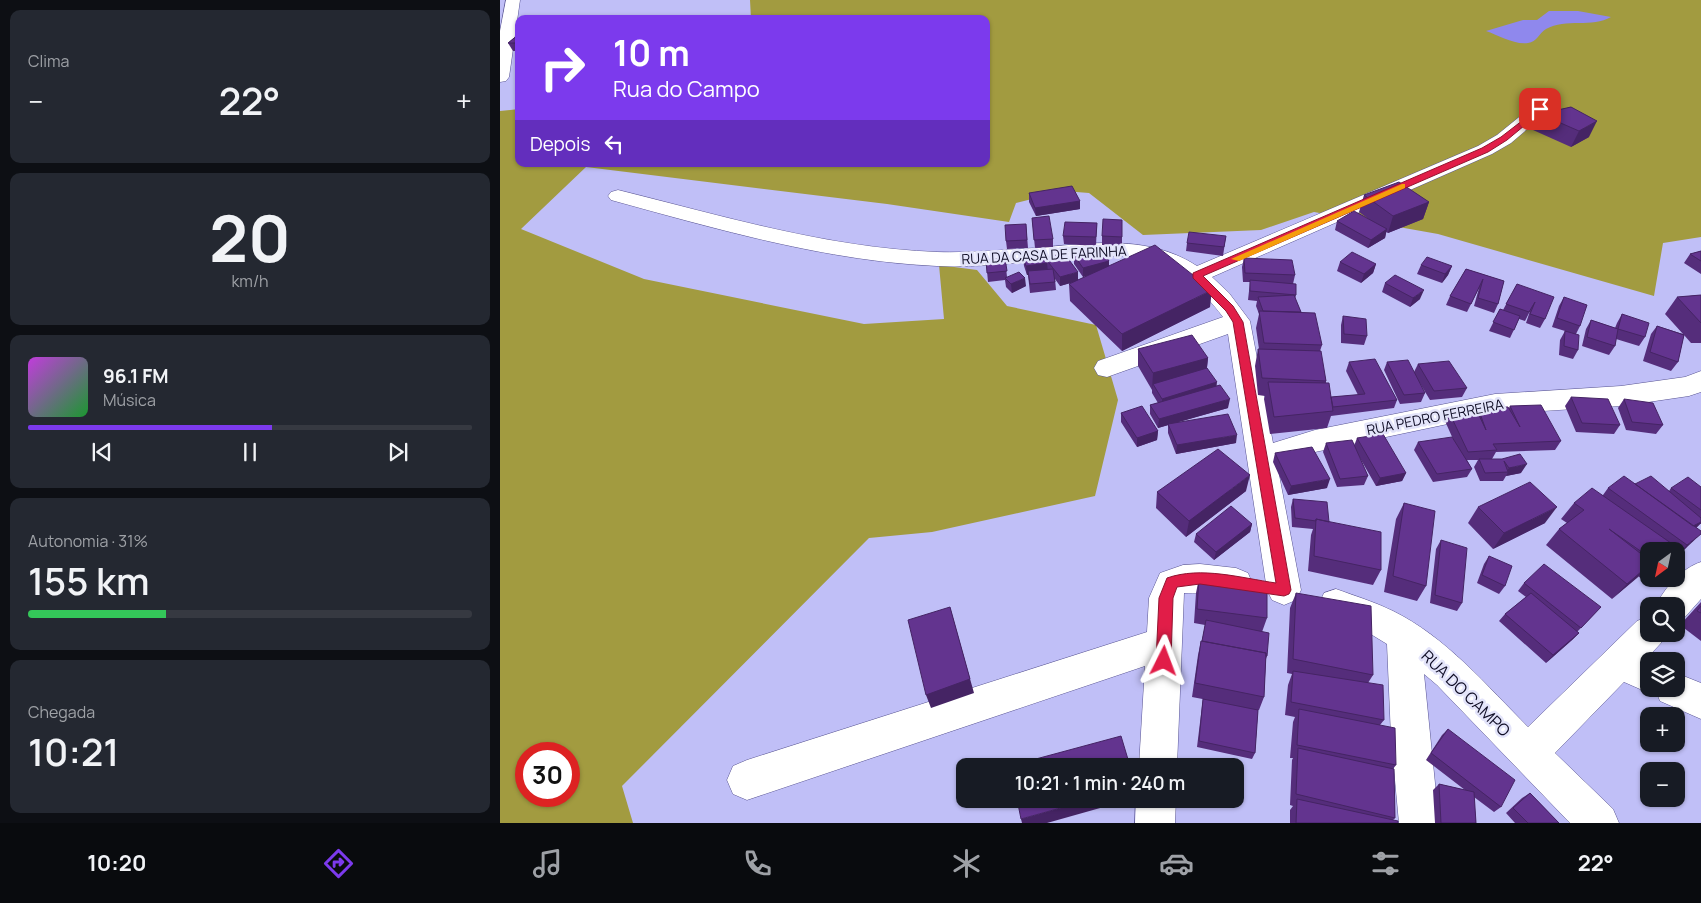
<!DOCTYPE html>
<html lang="pt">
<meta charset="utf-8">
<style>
:root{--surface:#171b24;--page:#242831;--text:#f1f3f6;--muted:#9ea1a6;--line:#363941;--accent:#7c3aed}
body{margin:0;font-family:Manrope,sans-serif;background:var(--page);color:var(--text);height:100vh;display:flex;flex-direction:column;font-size:19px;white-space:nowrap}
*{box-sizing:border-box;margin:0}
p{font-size:16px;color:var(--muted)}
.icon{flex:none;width:28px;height:28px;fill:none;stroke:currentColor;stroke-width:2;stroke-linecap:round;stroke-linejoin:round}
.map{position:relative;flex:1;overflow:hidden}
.side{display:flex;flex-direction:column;gap:10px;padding:10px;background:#0d0f14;width:500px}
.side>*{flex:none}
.top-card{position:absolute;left:15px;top:15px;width:475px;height:152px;border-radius:10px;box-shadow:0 1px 4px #0004;background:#7c3aed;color:#fff;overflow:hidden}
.needle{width:32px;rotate:213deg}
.controls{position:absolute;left:1140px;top:542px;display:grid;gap:10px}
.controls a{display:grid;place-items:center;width:45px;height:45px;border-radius:10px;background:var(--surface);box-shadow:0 1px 4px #0004;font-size:25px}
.speed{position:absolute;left:15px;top:742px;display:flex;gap:10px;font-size:25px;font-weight:700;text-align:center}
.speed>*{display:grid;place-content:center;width:65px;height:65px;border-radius:50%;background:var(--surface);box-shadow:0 1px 4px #0004;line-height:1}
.speed .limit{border:8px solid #d22;background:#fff;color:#111}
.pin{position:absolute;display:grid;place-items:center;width:42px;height:42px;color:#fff;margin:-21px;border-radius:10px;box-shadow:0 2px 8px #0006}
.me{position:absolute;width:55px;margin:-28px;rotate:3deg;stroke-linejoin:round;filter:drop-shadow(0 0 4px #0008)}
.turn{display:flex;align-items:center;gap:18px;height:105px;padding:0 15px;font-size:22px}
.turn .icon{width:65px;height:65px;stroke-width:2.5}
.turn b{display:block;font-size:35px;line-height:42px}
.then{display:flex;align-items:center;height:48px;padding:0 15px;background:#0003;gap:10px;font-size:19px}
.big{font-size:38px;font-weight:600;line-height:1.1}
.side .card{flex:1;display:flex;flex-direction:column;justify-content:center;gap:8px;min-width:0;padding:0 18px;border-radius:10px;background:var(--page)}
.side .dial{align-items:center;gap:0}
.dial b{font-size:65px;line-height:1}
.song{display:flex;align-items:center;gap:15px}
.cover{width:60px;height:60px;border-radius:8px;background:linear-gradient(135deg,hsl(290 70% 55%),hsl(130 70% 35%))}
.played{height:5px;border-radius:2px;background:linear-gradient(90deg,var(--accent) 55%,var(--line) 55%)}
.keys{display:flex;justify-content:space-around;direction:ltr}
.heat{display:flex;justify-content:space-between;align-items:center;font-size:28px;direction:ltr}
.charge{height:8px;border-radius:4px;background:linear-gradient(90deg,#34c759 31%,var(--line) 0)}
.trip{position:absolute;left:456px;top:758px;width:288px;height:50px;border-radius:10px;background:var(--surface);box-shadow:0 1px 4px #0004;font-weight:600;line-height:50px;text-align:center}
.menu{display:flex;height:80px;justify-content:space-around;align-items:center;background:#090b0e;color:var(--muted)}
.menu .icon{width:35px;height:35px}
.menu .on{color:var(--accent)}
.menu b{font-size:22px;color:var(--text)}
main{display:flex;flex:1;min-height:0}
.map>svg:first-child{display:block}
.green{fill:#a29b40;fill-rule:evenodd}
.water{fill:#8f88ed}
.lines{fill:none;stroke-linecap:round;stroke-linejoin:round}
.street-casing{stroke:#585492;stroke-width:1}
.street{fill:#fff;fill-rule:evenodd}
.wall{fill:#552d7b}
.shaded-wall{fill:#452464}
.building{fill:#63348f;stroke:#452464}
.route{fill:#e11d48;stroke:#92132f}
.slow{fill:#f59e0b}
.labels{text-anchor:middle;stroke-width:5;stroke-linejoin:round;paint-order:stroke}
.street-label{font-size:14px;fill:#0e0c24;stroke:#e3e4fa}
.near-street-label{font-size:16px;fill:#0e0c24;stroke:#e3e4fa}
</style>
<main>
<section class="side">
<div class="card"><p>Clima</p>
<div class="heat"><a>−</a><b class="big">22°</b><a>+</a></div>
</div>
<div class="card dial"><b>20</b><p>km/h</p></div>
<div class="card">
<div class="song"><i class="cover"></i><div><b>96.1 FM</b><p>Música</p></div></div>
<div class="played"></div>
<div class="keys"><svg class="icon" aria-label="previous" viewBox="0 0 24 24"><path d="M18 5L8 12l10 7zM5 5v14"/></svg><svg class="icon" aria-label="pause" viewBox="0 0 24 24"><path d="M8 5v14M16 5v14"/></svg><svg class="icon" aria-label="next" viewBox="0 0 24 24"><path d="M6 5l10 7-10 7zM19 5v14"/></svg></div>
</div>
<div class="card"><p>Autonomia · 31%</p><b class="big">155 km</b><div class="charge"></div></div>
<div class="card"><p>Chegada</p><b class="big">10:21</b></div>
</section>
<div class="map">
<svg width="1201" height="823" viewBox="0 0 1201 823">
<rect width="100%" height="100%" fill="#c0bff7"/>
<!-- green -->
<path class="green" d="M250 0H1201V237L1163 243 1154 296 938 234 814 212 761 230 643 235 589 193 564 191 516 203 509 222 387 204 86 167 21 229 144 279 364 324 444 319 439 265 477 270 507 306 596 325 618 400 595 496 432 532 369 538 122 786 133 823H0V111L19 109V164H486V19H251ZM26 754H69V796H26Z"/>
<!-- water -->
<path class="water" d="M1049 11H1078L1111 17C1092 28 1066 18 1046 29 1039 33 1037 42 1028 43 1014 45 998 35 986 31L1023 20H1037Z"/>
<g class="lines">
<!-- street casing -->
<g class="street-casing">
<path id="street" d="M6 0H20L9 77 6 81 0 82V31Z
M1040 104 1046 105 1049 109 1046 113 1011 143 992 154 712 277 729 293 750 321 773 443 815 430 995 394 1121 386 1185 377 1201 371V392L1189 396 1121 406 995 414 815 452 777 464 801 590 796 600 784 605 772 600 767 590 728 334 607 377 598 375 594 368 598 361 723 317C701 287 668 260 629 256 565 254 501 269 437 266 326 261 217 229 111 200L108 196 111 192 118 190C223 216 328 248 437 252 470 253 503 250 535 248 590 243 648 234 697 266L978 146 997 135 1034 105Z
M1201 562V599L1185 617 1176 620V606H1156C1164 588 1182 568 1201 562Z
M700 564 736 568 748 573 752 583 748 593C728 601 706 592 684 593L677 766H639L645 666 247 800 233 794 227 780 233 766 247 760 647 632 649 598 660 573 683 565Z
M836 589C855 596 875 602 893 611 946 637 987 686 1028 727L1137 621 1149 616V634H1165L1161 643 1148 657 1157 661H1149V689H1176V673L1201 683V719L1160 701 1156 691 1149 693 1124 682 1055 753 1113 809 1119 823H1070L937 685 924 674 939 823H899L891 737 887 644 869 633 824 615 819 604 824 593Z
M636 799H676L675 823H635Z"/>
</g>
<!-- street -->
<use href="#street" class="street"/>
</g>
<!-- wall -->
<path class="wall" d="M19 34V51H13L8 43Z
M1071 107 1089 137 1071 147 1033 130 1040 114Z
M529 193 580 201V209L536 216 529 202Z
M864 195 929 202 923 219 888 233 886 232 885 238 868 248 835 230 837 221 870 220 859 212Z
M532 218 553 239V247L535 248Z
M622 220V246L602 245V236Z
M597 223 596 246 564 244 563 236Z
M526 224 528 248 507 249 506 241Z
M726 236 723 256 686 251 687 243Z
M1201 251V274L1184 263 1190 254Z
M574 255 609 261V266L710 307 622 351 570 301 569 284 573 282 560 286 555 279 556 290 530 293 528 275H527L524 266 523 257 545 259 578 280 591 274 583 277 574 264Z
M505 258 507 277 526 286 512 293 506 287 505 280 488 282 486 260Z
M744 258 795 275 793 284 796 295 795 299 801 312 822 345 820 351 826 381V383L831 397 858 395 846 371 849 362 897 400 894 408 831 416 827 428 770 434 764 399 765 396 758 395 755 366 758 349H759L756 328 759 314 756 306 757 301 748 300 750 282H743L742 267Z
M840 262 876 264 873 273 861 283 837 271Z
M921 265 952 266 948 275 942 283 917 274Z
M966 269 1004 281 998 304 994 313 974 306 979 288 967 312 946 305 950 296Z
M885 283 920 299 910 307 882 292Z
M1017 284 1045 319 1040 328 1026 323 1030 311 1025 321 1019 319 1010 338 989 331 1000 309 1003 310Z
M1201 295V343H1191L1184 335 1178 362 1171 371 1143 361 1151 334 1157 326 1183 334 1165 314 1177 297Z
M1064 297 1080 326 1076 334 1078 350 1073 359 1059 355 1060 340 1065 331 1052 327 1059 306Z
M1122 314 1145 337 1139 346 1116 339 1115 346 1109 355 1082 346 1086 329 1091 320 1115 328 1117 323Z
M843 316 867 336 864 345 841 343V325Z
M638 349 708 358 707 368 728 408 678 422 736 443 676 454 668 433V425L658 428 650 414V405L658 403 652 393V390L638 366Z
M887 362 914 372 918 364 967 388 962 397 930 400 918 380 925 393 921 402 900 404 884 370Z
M1071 397 1120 425 1114 434 1076 432 1065 406Z
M1124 399 1163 425 1156 434 1126 430 1118 408Z
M1010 406 1061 441 1055 450 996 452 992 459H1002L1021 473 1006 476 1003 481H980L974 467 978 460H967L972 469 967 477 933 482 914 450 918 442 953 439 945 421 949 412 976 411 978 408H1009Z
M621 413 658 431 657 440 637 447 621 422Z
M857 438 906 473 902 481 876 486 857 453 868 476 864 485 837 487 823 452 826 443 854 446Z
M775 453 827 488 788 495 773 462Z
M1135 484 1169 491 1171 488 1201 487V524H1200L1196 528 1186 548 1176 557V551H1149V576L1144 581 1138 576 1112 599 1046 545 1059 529 1067 523 1061 519 1074 503 1103 495 1108 488Z
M746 491 686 537 656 508 657 492Z
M793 499 829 522 881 570 873 585 808 571 811 535 813 529 792 527 791 507Z
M904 503 926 586 917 601 884 592 896 519Z
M978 507 1045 523 993 549 968 523Z
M752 524 750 532 714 560 694 542 696 534Z
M941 540 962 603 957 611 930 603 936 549Z
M989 556 1005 586 999 594 977 583 984 564Z
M699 578 767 618 762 632 767 656 766 659 764 697 759 710H758L755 753 752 759 697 747 702 706 703 699 739 706 692 697 698 655 701 641H702L705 625 694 623 696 593Z
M1024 583 1101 607 1077 632 1079 633 1072 640 1046 663 999 621 1005 614 1026 597 1018 591Z
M796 593 873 675 868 683 884 720 880 725 896 765 893 769 895 818 893 820 898 823H790V810L793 806 790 805 792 760 793 758H790L793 722 795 717 785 715 788 685 792 674 787 673 790 608Z
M1201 602V641L1180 625Z
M948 729 1001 807 994 812 974 797 976 823H935L933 790 939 784 965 790 926 760 942 735Z
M1030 793 1059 823H1015L1006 813 1022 798Z"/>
<!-- shaded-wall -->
<path class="shaded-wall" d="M1097 121 1089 137 1071 147 1079 131Z
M580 201V209L536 216 535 208Z
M929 202 923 219 888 233 893 216Z
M887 229 885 238 868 248 871 240Z
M609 261V269L583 277V268Z
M547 263 548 272 527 275 526 266Z
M876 264 873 273 861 283 864 274Z
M952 266 948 275 942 283 945 274Z
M578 272V281L560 286V277Z
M525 278 526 286 512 293 511 284Z
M712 290 710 307 622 351V334Z
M924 290 920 299 910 307 913 298Z
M708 358 706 375 653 384 652 390 653 373Z
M717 382 716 391 662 408V399Z
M730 399 728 408 658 428 659 419Z
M658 431 657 440 637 447V438Z
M737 435 736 443 676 454 677 445Z
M1027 464 1021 473 1006 476 1008 472H1006L1009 468Z
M906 473 902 481 876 486 880 478Z
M750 475 746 491 686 537 689 521Z
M830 479 827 488 788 495 791 486Z
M1057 507 1045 523 993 549 1004 533Z
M1201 522V523L1195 529 1177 538 1185 530Z
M752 524 750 532 714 560 716 552Z
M1201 534 1186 548 1176 557 1187 545Z
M1149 566 1137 578 1112 599 1127 584Z
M450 607 474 693 431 708 426 695Z
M1079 633 1072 640 1046 663 1053 655Z
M593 799H632L547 823H522L521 819Z"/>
<!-- building -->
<path class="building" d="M19 34V43H8Z
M1071 107 1097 121 1079 131 1040 114Z
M899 182 929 202 893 216 864 195Z
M572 186 580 201 535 208 529 193Z
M854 211 887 229 871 240 837 221Z
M549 216 553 239 534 240 532 218Z
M603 219 622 220V237L602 236Z
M565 222 597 223 596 237 563 236Z
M526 224 527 240 506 241 505 225Z
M689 232 726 236 724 247 687 243Z
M655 245 712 290 622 334 569 284Z
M600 248 609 261 583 268 574 255Z
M1201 251V261L1190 254Z
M852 252 876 264 864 274 840 262Z
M564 253 578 272 560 277 545 258Z
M544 254 547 263 526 266 523 257Z
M927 257 952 266 945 274 921 265Z
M505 258 507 271 487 273 486 260Z
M744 258 792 260 795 275 745 273Z
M553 269 555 282 530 284 528 271Z
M966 269 1004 281 998 304 978 298 983 279 971 304 950 296Z
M519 272 525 278 511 284 505 278Z
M895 275 924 290 913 298 885 283Z
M750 280 796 284V295L750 291Z
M1017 284 1054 297 1045 319 1030 314 1035 302 1029 312 1006 304Z
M794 295 801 312 763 311 758 297Z
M1201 295V323L1177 297Z
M1064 297 1087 305 1080 326 1057 318Z
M1000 309 1020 316 1014 330 993 322Z
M759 311 815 313 822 345 764 343Z
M1122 314 1149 323 1145 337 1118 329 1115 346 1087 337 1091 320 1118 329Z
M843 316 866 319 867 336 844 334Z
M1157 326 1184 335 1178 362 1150 352Z
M1065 331 1079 335 1078 350 1064 346Z
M692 335 708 358 653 373 638 349Z
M758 349 821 351 826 381 762 378Z
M875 359 897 400 833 407 831 397 865 394 849 362Z
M908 360 925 393 904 395 887 362Z
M949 361 967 388 934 391 918 364Z
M707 368 717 382 662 399 653 384Z
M768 382 829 383 833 411 774 417Z
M720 385 730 399 659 419 650 405Z
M1071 397 1108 399 1120 425 1082 423Z
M1124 399 1153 403 1163 425 1132 422Z
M1041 405 1061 441 993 444 997 450 968 452 949 412 977 411 986 430 978 408 1008 407 1020 427 1010 406Z
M642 406 658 431 637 438 621 413Z
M728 414 737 435 677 445 668 424Z
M883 434 906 473 880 478 857 438Z
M952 437 972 469 937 474 918 442Z
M852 440 868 476 840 479 826 443Z
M812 447 830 479 791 486 775 453Z
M718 449 750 475 689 521 657 492Z
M1020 454 1027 464 1009 468 1004 461 1008 472 985 473 979 459H1002Z
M1124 476 1201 531V534L1187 545 1108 488Z
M1151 476 1201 518V522L1193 526 1135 484Z
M1188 477 1201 487V510L1171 488Z
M1030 482 1057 507 1004 533 978 507Z
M1092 488 1178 548 1174 551H1149V557L1109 529 1149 560V565L1127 584 1059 529 1084 510 1074 503Z
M793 499 827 502 829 522 816 519V521L795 518Z
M904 503 935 511 926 586 893 576Z
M731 506 752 524 716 552 696 534Z
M816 519 881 532V570L814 556Z
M941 540 967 548 962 603 935 595Z
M989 556 1012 566 1005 586 982 575Z
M1044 564 1101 607 1081 628 1024 583Z
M699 578 767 587V618L697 609Z
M796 593 871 606 873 675 793 659Z
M1031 593 1079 633 1053 655 1005 614Z
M1201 606V613L1197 611Z
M450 607 470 679 426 695 408 620Z
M706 620 769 633 767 656H766V653L702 641Z
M701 641 766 653 764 697 695 683Z
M793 671 883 685 884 720 791 702Z
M703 699 758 710 755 753 699 741Z
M799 709 895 728 896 765 797 745Z
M948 729 1015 780 1001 807 931 753Z
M621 736 630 766H510Z
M798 748 894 769 895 818 796 794Z
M939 784 974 792 976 823H941Z
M1030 793 1059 823H1028L1013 808Z
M517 799H593L521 819Z
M797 799 898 821V823H796Z"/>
<!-- route -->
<path class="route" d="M1040 107 1042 108V111L1007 140 988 152 703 276 733 306 743 322 791 590 789 594 784 596 700 584 677 587 673 598 671 661 669 666 664 668 659 666 656 661 659 598 667 578C701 566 741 578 776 583L733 322 726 311 693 278V273L982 148 1001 137Z"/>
<!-- slow -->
<path class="slow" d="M902 184H905V188L739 261 731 259Z"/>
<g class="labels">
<!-- street labels -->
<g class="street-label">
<text transform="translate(544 255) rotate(-3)" y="5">RUA DA CASA DE FARINHA</text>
<text transform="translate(935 417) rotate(-11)" y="5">RUA PEDRO FERREIRA</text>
</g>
<!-- near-street labels -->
<g class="near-street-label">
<text transform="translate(966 693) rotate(44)" y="6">RUA DO CAMPO</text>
</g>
</g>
</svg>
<div class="controls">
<a><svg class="needle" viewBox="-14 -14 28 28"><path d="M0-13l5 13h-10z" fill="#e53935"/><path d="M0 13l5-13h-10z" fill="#9ea1a6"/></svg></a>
<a><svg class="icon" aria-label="search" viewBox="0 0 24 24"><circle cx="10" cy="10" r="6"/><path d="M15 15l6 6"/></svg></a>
<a><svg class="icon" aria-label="layers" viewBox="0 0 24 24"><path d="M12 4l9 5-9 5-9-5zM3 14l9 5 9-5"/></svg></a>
<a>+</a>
<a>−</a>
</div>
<div class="speed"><div class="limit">30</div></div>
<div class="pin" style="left:1040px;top:109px;background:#d93025"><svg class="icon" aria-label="arrive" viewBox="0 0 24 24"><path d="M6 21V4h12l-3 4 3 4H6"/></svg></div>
<svg class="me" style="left:664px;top:661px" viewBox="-20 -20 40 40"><path d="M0-17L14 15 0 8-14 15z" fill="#e11d48" stroke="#fff" stroke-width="4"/></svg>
<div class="trip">10:21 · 1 min · 240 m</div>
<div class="top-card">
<div class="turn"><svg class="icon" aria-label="right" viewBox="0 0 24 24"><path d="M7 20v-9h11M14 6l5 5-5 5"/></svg><div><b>10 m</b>Rua do Campo</div></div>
<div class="then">Depois<svg class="icon" aria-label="left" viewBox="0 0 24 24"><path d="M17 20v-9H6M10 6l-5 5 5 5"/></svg></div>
</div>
</div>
</main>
<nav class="menu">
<b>10:20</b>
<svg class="icon on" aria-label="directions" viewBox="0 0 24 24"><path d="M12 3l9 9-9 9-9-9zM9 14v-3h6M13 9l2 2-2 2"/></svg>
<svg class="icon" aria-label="music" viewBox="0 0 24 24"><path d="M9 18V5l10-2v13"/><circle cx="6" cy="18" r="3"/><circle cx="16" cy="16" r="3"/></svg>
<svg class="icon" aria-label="phone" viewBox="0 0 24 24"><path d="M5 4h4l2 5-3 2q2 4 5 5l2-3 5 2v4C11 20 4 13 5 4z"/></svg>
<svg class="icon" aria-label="climate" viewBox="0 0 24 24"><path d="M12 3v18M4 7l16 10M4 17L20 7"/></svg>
<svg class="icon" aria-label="car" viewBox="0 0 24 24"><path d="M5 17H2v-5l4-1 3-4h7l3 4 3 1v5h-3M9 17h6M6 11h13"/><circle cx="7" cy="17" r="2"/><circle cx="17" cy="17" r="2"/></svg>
<svg class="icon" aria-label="filters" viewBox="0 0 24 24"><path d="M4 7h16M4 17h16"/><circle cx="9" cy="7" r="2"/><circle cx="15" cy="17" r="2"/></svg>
<b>22°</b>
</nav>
